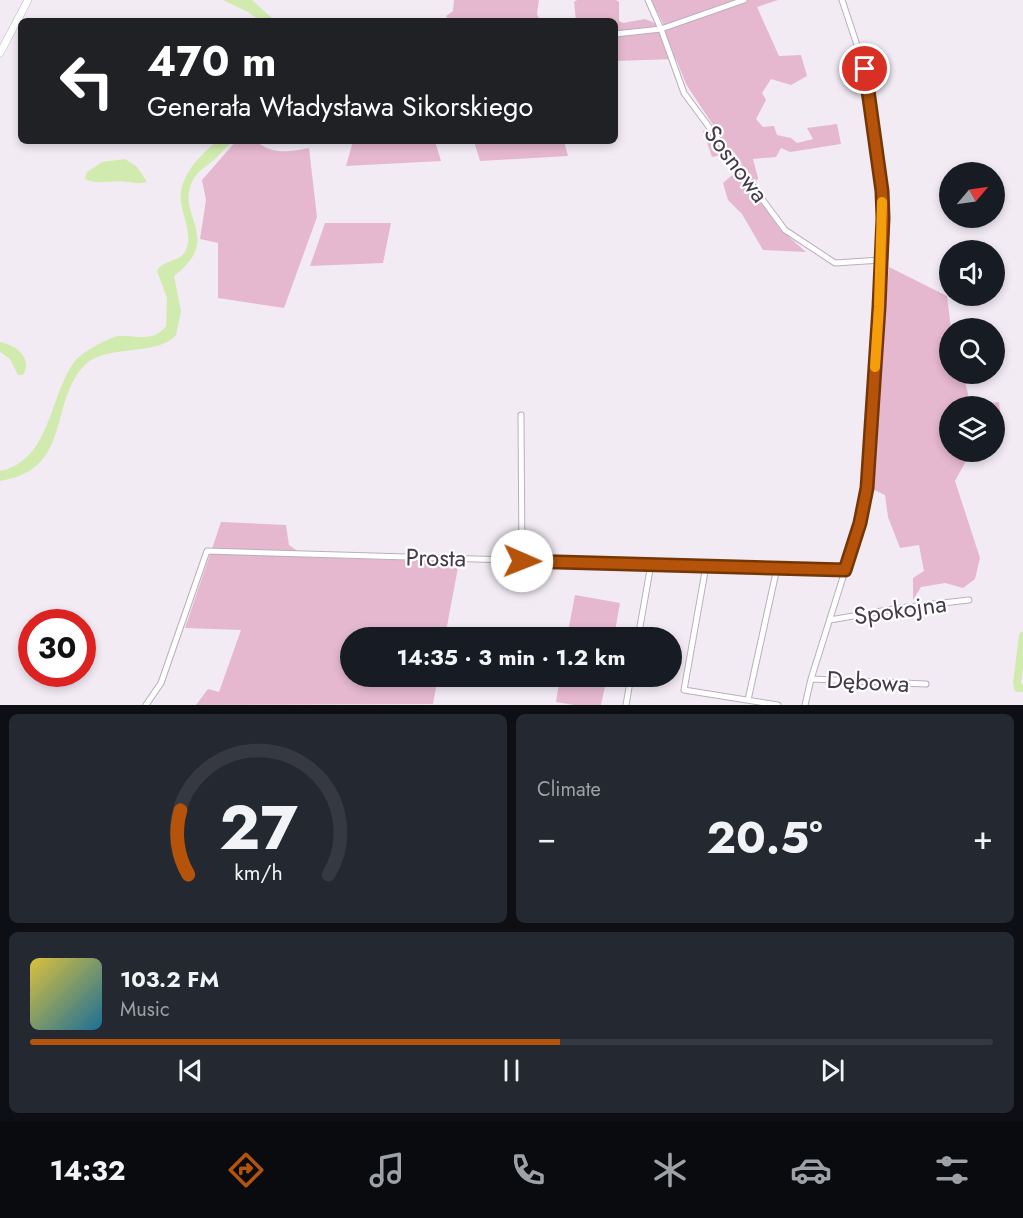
<!DOCTYPE html>
<meta charset="utf-8">
<style>
:root{--surface:#171b24;--page:#242831;--text:#f1f3f6;--muted:#9ea1a6;--line:#363941;--accent:#b45309}
body{margin:0;font-family:Jost,sans-serif;background:var(--page);color:var(--text);height:100vh;display:flex;flex-direction:column;font-size:22px;white-space:nowrap}
*{box-sizing:border-box;margin:0}
p{font-size:20px;color:var(--muted)}
.icon{flex:none;width:33px;height:33px;fill:none;stroke:currentColor;stroke-width:2;stroke-linecap:round;stroke-linejoin:round}
.map{position:relative;height:705px;overflow:hidden}
.panel{display:flex;flex-direction:column;gap:9px;padding:9px;background:#0d0f14;flex:1}
.panel>*{flex:none}
.top-card{position:absolute;left:18px;top:18px;width:600px;height:126px;border-radius:9px;box-shadow:0 3px 9px #0003;background:#202124;color:#fff;overflow:hidden}
.needle{width:39px;rotate:61deg}
.tools{position:absolute;left:939px;top:162px;display:grid;gap:12px}
.tools a{display:grid;place-items:center;width:66px;height:66px;border-radius:50%;background:var(--surface);box-shadow:0 3px 9px #0003;font-size:30px}
.speed{position:absolute;left:18px;top:609px;display:flex;gap:12px;font-size:30px;font-weight:700;text-align:center}
.speed>*{display:grid;place-content:center;width:78px;height:78px;border-radius:50%;background:var(--surface);box-shadow:0 3px 9px #0003;line-height:1}
.speed .limit{border:9px solid #d22;background:#fff;color:#111}
.pin{position:absolute;display:grid;place-items:center;width:51px;height:51px;color:#fff;margin:-26px;border:3px solid #fff;border-radius:50%;box-shadow:0 2px 6px #0007}
.me{position:absolute;width:66px;margin:-33px;rotate:91deg;stroke-linejoin:round;filter:drop-shadow(0 0 4px #0008)}
.turn{display:flex;align-items:center;gap:21px;height:126px;padding:0 30px;font-size:27px}
.turn .icon{width:78px;height:78px;stroke-width:2.5}
.turn b{display:block;font-size:42px;line-height:51px}
.big{font-size:45px;font-weight:700;line-height:1.1}
.panel .card{flex:1;display:flex;flex-direction:column;justify-content:center;gap:9px;min-width:0;padding:0 21px;border-radius:9px;background:var(--page)}
.panel .dial{align-items:center;gap:0}
.dial svg{height:156px;overflow:visible;fill:none;stroke:var(--line);stroke-width:7;stroke-linecap:round;text-anchor:middle}
.dial text{fill:var(--text);stroke:none}
.song{display:flex;align-items:center;gap:18px}
.cover{width:72px;height:72px;border-radius:9px;background:linear-gradient(135deg,hsl(50 70% 55%),hsl(200 70% 35%))}
.played{height:6px;border-radius:3px;background:linear-gradient(90deg,var(--accent) 55%,var(--line) 55%)}
.keys{display:flex;justify-content:space-around;direction:ltr}
.heat{display:flex;justify-content:space-between;align-items:center;font-size:33px;direction:ltr}
.panel .tiles{flex:1;display:grid;gap:9px;grid-template-columns:1fr 1fr}
.card:last-child{grid-column:span 2}
.trip{position:absolute;left:340px;top:627px;width:342px;height:60px;border-radius:30px;background:var(--surface);box-shadow:0 3px 9px #0003;font-weight:700;line-height:60px;text-align:center}
.dock{display:flex;height:96px;justify-content:space-around;align-items:center;background:#090b0e;color:var(--muted)}
.dock .icon{width:42px;height:42px}
.dock .selected{color:var(--accent)}
.dock b{font-size:27px;color:var(--text)}
.map>svg:first-child{display:block}
.green{fill:#e5b8cf}
.water{fill:#d0ebad}
.lines{fill:none;stroke-linecap:round;stroke-linejoin:round}
.river{stroke:#d0ebad;stroke-width:8}
.minor-casing{stroke:#baaebf;stroke-width:7}
.tertiary-casing{stroke:#baaebf;stroke-width:8}
.minor{stroke:#fff;stroke-width:5}
.tertiary{stroke:#fff;stroke-width:7}
.route-casing{stroke:#753606;stroke-width:15}
.route{stroke:#b45309;stroke-width:10}
.slow{stroke:#f59e0b;stroke-width:10}
.labels{text-anchor:middle;stroke-width:4.5;stroke-linejoin:round;paint-order:stroke}
.street-label{font-size:24px;fill:#433948;stroke:#fff}
</style>
<div class="map">
<svg width="1023" height="705" viewBox="0 0 1023 705">
<rect width="100%" height="100%" fill="#f2ebf4"/>
<!-- green -->
<path class="green" d="M454 0H539L537 14 540 21H450L446 16 453 11Z
M577 0H616L619 2V21L623 23 645 19 665 27 651 0H778L757 7 779 56 801 55 807 76 791 85 771 79 762 93 766 100 756 119 763 127 774 126 777 135 791 138 797 143 813 139 807 128 837 124 841 144 790 152 781 148 776 157 753 159 758 178 753 191 780 229 806 252 763 250 742 214 728 200 723 183 743 166 734 152 712 157 703 131 713 125 686 84 676 59 615 61V21H576L574 2Z
M236 141H256C272 155 290 152 309 148L317 217 284 308 218 298V243L200 239 206 200 202 180Z
M353 141H435L441 161 346 166Z
M474 141H564L568 156 480 161Z
M325 223H391L383 263 310 266Z
M889 267 947 296 951 328H950V374H963L969 398 963 406 999 402 1001 419 995 432 994 406H950V452H982L967 459 955 481 980 558 975 579 963 588 945 583 921 587 913 600V578L924 571 919 545 900 548 888 517 885 495 870 488Z
M221 522 286 525 289 545 306 557 459 562 445 637 351 638V676L438 677 433 704 196 705 208 689 219 692 241 630 185 628Z
M575 595 620 603 614 637H567Z
M560 677H607L601 705H574L556 702Z"/>
<!-- water -->
<path class="water" d="M223 0H252L275 21H260L248 12Z
M217 141H233C227 146 222 152 217 157 209 165 198 170 193 180 174 216 225 237 174 276L181 311 176 335C156 358 103 342 82 368 49 407 71 470 0 481V471C51 461 49 395 75 361 81 353 109 337 119 336 137 335 153 343 166 326L167 298 157 271C163 259 180 263 186 250 192 237 185 221 182 208 175 180 198 157 217 141Z
M125 159 137 167 147 182C139 184 135 183 128 182 112 179 99 186 85 179L87 172 102 162Z
M0 342C16 345 33 358 23 375H18L10 359 0 352Z"/>
<g class="lines">
<!-- river -->
<path class="river" d="M1023 636 1017 683 1018 688H1023"/>
<!-- minor casing -->
<g class="minor-casing">
<path id="minor" d="M648 0 661 29 684 93 785 230 835 263 881 260
M615 34 661 29 744 0
M521 415 522 561
M706 566 684 690 778 705
M830 620 899 608 969 600
M638 638 651 564
M811 679 926 684
M748 700 777 568
M146 705 161 683 207 551 845 570
M626 705 631 676
M805 705 811 679 860 523 867 488 879 307 883 218 881 191 865 69 842 0"/>
</g>
<!-- tertiary casing -->
<g class="tertiary-casing">
<path id="tertiary" d="M0 53 28 0"/>
</g>
<!-- minor -->
<use href="#minor" class="minor"/>
<!-- tertiary -->
<use href="#tertiary" class="tertiary"/>
</g>
<g class="lines">
<!-- route casing -->
<g class="route-casing">
<path id="route" d="M522 561 845 570 860 523 867 488 879 307 883 218 882 191 865 69"/>
</g>
<!-- route -->
<use href="#route" class="route"/>
<!-- slow -->
<path class="slow" d="M875 367 879 307 882 202"/>
</g>
<g class="labels">
<!-- street labels -->
<g class="street-label">
<text transform="translate(736 164) rotate(53)" y="8">Sosnowa</text>
<text transform="translate(436 558) rotate(1)" y="8">Prosta</text>
<text transform="translate(900 610) rotate(-8)" y="8">Spokojna</text>
<text transform="translate(868 682) rotate(3)" y="8">Dębowa</text>
</g>
</g>
</svg>
<div class="tools">
<a><svg class="needle" viewBox="-14 -14 28 28"><path d="M0-13l5 13h-10z" fill="#e53935"/><path d="M0 13l5-13h-10z" fill="#9ea1a6"/></svg></a>
<a><svg class="icon" aria-label="sound" viewBox="0 0 24 24"><path d="M4 9h4l5-4v14l-5-4H4zM17 9q2 3 0 6"/></svg></a>
<a><svg class="icon" aria-label="search" viewBox="0 0 24 24"><circle cx="10" cy="10" r="6"/><path d="M15 15l6 6"/></svg></a>
<a><svg class="icon" aria-label="layers" viewBox="0 0 24 24"><path d="M12 4l9 5-9 5-9-5zM3 14l9 5 9-5"/></svg></a>
</div>
<div class="speed"><div class="limit">30</div></div>
<div class="pin" style="left:865px;top:69px;background:#d93025"><svg class="icon" aria-label="arrive" viewBox="0 0 24 24"><path d="M6 21V4h12l-3 4 3 4H6"/></svg></div>
<svg class="me" style="left:522px;top:561px" viewBox="-20 -20 40 40"><circle r="19" fill="#fff"/><path d="M0-13L10 11 0 6-10 11z" fill="#b45309"/></svg>
<div class="trip">14:35 · 3 min · 1.2 km</div>
<div class="top-card">
<div class="turn"><svg class="icon" aria-label="left" viewBox="0 0 24 24"><path d="M17 20v-9H6M10 6l-5 5 5 5"/></svg><div><b>470 m</b>Generała Władysława Sikorskiego</div></div>
</div>
</div>
<section class="panel">
<div class="tiles">
<div class="card dial"><svg viewBox="0 0 100 80">
<path d="M14 69A42 42 0 1 1 86 69"/>
<path d="M14 69A42 42 0 0 1 10 36" stroke="#b45309"/>
<text x="50" y="56" font-size="32" font-weight="700">27</text>
<text x="50" y="72" font-size="11">km/h</text>
</svg></div>
<div class="card"><p>Climate</p>
<div class="heat"><a>−</a><b class="big">20.5°</b><a>+</a></div>
</div>
<div class="card">
<div class="song"><i class="cover"></i><div><b>103.2 FM</b><p>Music</p></div></div>
<div class="played"></div>
<div class="keys"><svg class="icon" aria-label="previous" viewBox="0 0 24 24"><path d="M18 5L8 12l10 7zM5 5v14"/></svg><svg class="icon" aria-label="pause" viewBox="0 0 24 24"><path d="M8 5v14M16 5v14"/></svg><svg class="icon" aria-label="next" viewBox="0 0 24 24"><path d="M6 5l10 7-10 7zM19 5v14"/></svg></div>
</div>
</div>
</section>
<nav class="dock">
<b>14:32</b>
<svg class="icon selected" aria-label="directions" viewBox="0 0 24 24"><path d="M12 3l9 9-9 9-9-9zM9 14v-3h6M13 9l2 2-2 2"/></svg>
<svg class="icon" aria-label="music" viewBox="0 0 24 24"><path d="M9 18V5l10-2v13"/><circle cx="6" cy="18" r="3"/><circle cx="16" cy="16" r="3"/></svg>
<svg class="icon" aria-label="phone" viewBox="0 0 24 24"><path d="M5 4h4l2 5-3 2q2 4 5 5l2-3 5 2v4C11 20 4 13 5 4z"/></svg>
<svg class="icon" aria-label="climate" viewBox="0 0 24 24"><path d="M12 3v18M4 7l16 10M4 17L20 7"/></svg>
<svg class="icon" aria-label="car" viewBox="0 0 24 24"><path d="M5 17H2v-5l4-1 3-4h7l3 4 3 1v5h-3M9 17h6M6 11h13"/><circle cx="7" cy="17" r="2"/><circle cx="17" cy="17" r="2"/></svg>
<svg class="icon" aria-label="filters" viewBox="0 0 24 24"><path d="M4 7h16M4 17h16"/><circle cx="9" cy="7" r="2"/><circle cx="15" cy="17" r="2"/></svg>
</nav>
